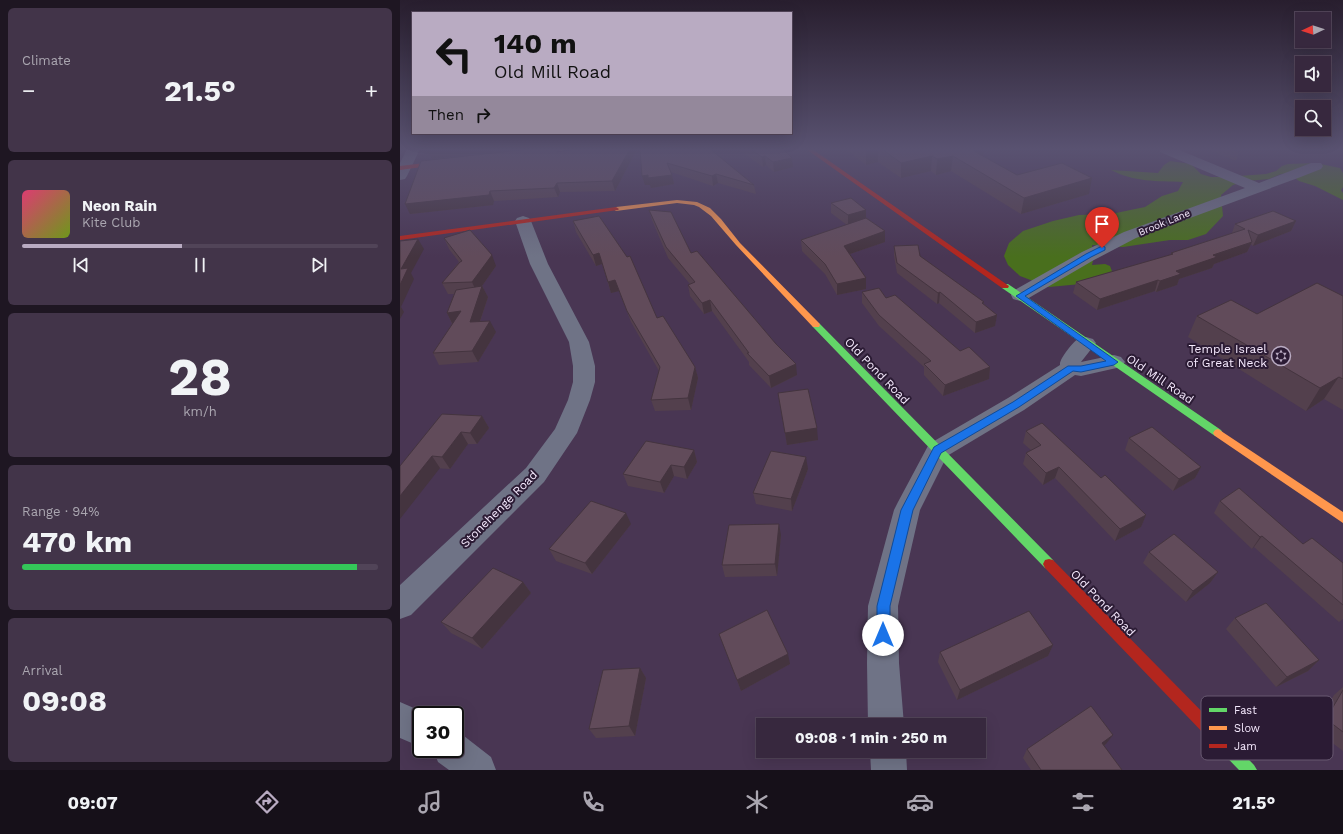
<!DOCTYPE html>
<meta charset="utf-8">
<style>
:root{--surface:#37283e;--page:#423449;--text:#f1f3f6;--muted:#aaa6b0;--line:#514458;--accent:#b9abc2}
body{margin:0;font-family:"Work Sans",sans-serif;background:var(--page);color:var(--text);height:100vh;display:flex;flex-direction:column;font-size:15px;white-space:nowrap}
*{box-sizing:border-box;margin:0}
p{font-size:13px;color:var(--muted)}
.icon{flex:none;width:22px;height:22px;fill:none;stroke:currentColor;stroke-width:2;stroke-linecap:round;stroke-linejoin:round}
.map{position:relative;flex:1;overflow:hidden}
.panel{display:flex;flex-direction:column;gap:8px;padding:8px;background:#1e1622;width:400px}
.panel>*{flex:none}
.top-card{position:absolute;left:12px;top:12px;width:380px;height:122px;border-radius:0px;box-shadow:0 4px 16px #0002,0 0 0 1px var(--line);background:#b9abc2;color:#111;overflow:hidden}
.needle{width:26px;rotate:266deg}
.controls{position:absolute;left:895px;top:12px;display:grid;gap:8px}
.controls a{display:grid;place-items:center;width:36px;height:36px;border-radius:0px;background:var(--surface);box-shadow:0 4px 16px #0002,0 0 0 1px var(--line);font-size:20px}
.speed{position:absolute;left:12px;top:706px;display:flex;gap:8px;font-size:20px;font-weight:700;text-align:center}
.speed>*{display:grid;place-content:center;width:52px;height:52px;border-radius:50%;background:var(--surface);box-shadow:0 4px 16px #0002,0 0 0 1px var(--line);line-height:1}
.speed .limit{border:2px solid #111;border-radius:6px;background:#fff;color:#111}
.pin{position:absolute;display:grid;place-items:center;width:34px;height:34px;color:#fff;margin:-41px -17px;border-radius:50% 50% 50% 0;rotate:-45deg;box-shadow:0 0 4px #0007}
.pin .icon{rotate:45deg}
.me{position:absolute;width:44px;margin:-22px;rotate:0deg;stroke-linejoin:round;filter:drop-shadow(0 0 3px #0008)}
.turn{display:flex;align-items:center;gap:14px;height:84px;padding:0 16px;font-size:18px}
.turn .icon{width:52px;height:52px;stroke-width:2.5}
.turn b{display:block;font-size:28px;line-height:34px}
.then{display:flex;align-items:center;height:38px;padding:0 16px;background:#0003;gap:8px;font-size:15px}
.big{font-size:30px;font-weight:700;line-height:1.1}
.panel .tile{flex:1;display:flex;flex-direction:column;justify-content:center;gap:6px;min-width:0;padding:0 14px;border-radius:6px;background:var(--page)}
.panel .dial{align-items:center;gap:0}
.dial b{font-size:52px;line-height:1}
.song{display:flex;align-items:center;gap:12px}
.cover{width:48px;height:48px;border-radius:6px;background:linear-gradient(135deg,hsl(340 70% 55%),hsl(80 70% 35%))}
.played{height:4px;border-radius:2px;background:linear-gradient(90deg,var(--accent) 45%,var(--line) 45%)}
.keys{display:flex;justify-content:space-around;direction:ltr}
.heat{display:flex;justify-content:space-between;align-items:center;font-size:22px;direction:ltr}
.charge{height:6px;border-radius:3px;background:linear-gradient(90deg,#34c759 94%,var(--line) 0)}
.trip{position:absolute;left:356px;top:718px;width:230px;height:40px;border-radius:0px;background:var(--surface);box-shadow:0 4px 16px #0002,0 0 0 1px var(--line);font-weight:700;line-height:40px;text-align:center}
.dock{display:flex;height:64px;justify-content:space-around;align-items:center;background:#161019;color:var(--muted)}
.dock .icon{width:28px;height:28px}
.dock .on{color:var(--accent)}
.dock b{font-size:18px;color:var(--text)}
main{display:flex;flex:1;min-height:0}
.map>svg:first-child{display:block}
.forest{fill:#496f1d}
.lines{fill:none;stroke-linecap:round;stroke-linejoin:round}
.street{fill:#6f7386;fill-rule:evenodd}
.fast{fill:#63d668;fill-rule:evenodd}
.slow{fill:#ff974d;fill-rule:evenodd}
.jam{fill:#b3261e;fill-rule:evenodd}
.wall{fill:#53404d}
.shaded-wall{fill:#44343f}
.building{fill:#614b5a;stroke:#44343f}
.route{fill:#1a73e8;stroke:#114b97}
.labels{text-anchor:middle;stroke-width:4;stroke-linejoin:round;paint-order:stroke}
.far-street-label{font-size:10px;fill:#f6eafe;stroke:#2b1b34}
.poi-label{font-size:12px;fill:#f6eafe;stroke:#2b1b34;text-anchor:end}
.street-label{font-size:12px;fill:#f6eafe;stroke:#2b1b34}
.key{fill:#2b1b34;stroke:#685971;stroke-width:1}
.key-label{font-size:11px;fill:#f6eafe}
</style>
<main>
<section class="panel">
<div class="tile"><p>Climate</p>
<div class="heat"><a>−</a><b class="big">21.5°</b><a>+</a></div>
</div>
<div class="tile">
<div class="song"><i class="cover"></i><div><b>Neon Rain</b><p>Kite Club</p></div></div>
<div class="played"></div>
<div class="keys"><svg class="icon" aria-label="previous" viewBox="0 0 24 24"><path d="M18 5L8 12l10 7zM5 5v14"/></svg><svg class="icon" aria-label="pause" viewBox="0 0 24 24"><path d="M8 5v14M16 5v14"/></svg><svg class="icon" aria-label="next" viewBox="0 0 24 24"><path d="M6 5l10 7-10 7zM19 5v14"/></svg></div>
</div>
<div class="tile dial"><b>28</b><p>km/h</p></div>
<div class="tile"><p>Range · 94%</p><b class="big">470 km</b><div class="charge"></div></div>
<div class="tile"><p>Arrival</p><b class="big">09:08</b></div>
</section>
<div class="map">
<svg width="943" height="770" viewBox="0 0 943 770">
<rect width="100%" height="100%" fill="#493653"/>
<!-- forest -->
<path class="forest" d="M770 161 791 164 801 174 811 177H825L866 174 876 171 882 166 888 164 916 163 940 168 943 173V187L941 190 943 193V200L915 186 899 181 895 178 893 173 881 174 869 179 847 181 833 185 821 195 823 216 806 234 788 240H770L723 247 692 245 694 256 692 265 705 264 710 266 713 274 681 284 649 287 620 276 608 265 604 256 609 243 623 231 653 221 679 215 711 214 745 207 762 196 778 191 783 182C757 181 734 182 711 170L758 173 764 165Z"/>
<g class="lines">
<!-- street -->
<path class="street" d="M7 149H20L7 176 5 179 0 180V163Z
M759 149H777L859 183 911 163H921L923 166 921 169 898 178 736 238 694 260 627 299 620 301 613 299 611 295 613 291 682 252 724 232 845 188 760 152Z
M123 216 129 218 131 221 148 264 189 342 195 366V382L190 400 177 433 144 482 11 615 0 619V585L126 468 155 429 168 400 173 382V366L169 342 130 264 115 221 117 218Z
M686 337 693 339 696 343 681 362 714 355 721 357 725 362 721 367 681 376 675 375 624 410 547 456 520 510 498 606 499 663 504 725H468L467 663 468 606 494 510 498 502 529 444 608 398 660 365C659 359 673 342 679 338 681 337 684 337 686 337Z
M0 702 30 715H21V747L0 738Z
M55 733 64 736 91 757 96 770H49L38 762 33 749H55Z
M470 751H506L507 770H471Z"/>
<!-- fast -->
<path class="fast" d="M602 284H608L821 430 823 433 821 436H815L602 288Z
M413 323H419L653 560 655 564 653 568 649 569 645 568 413 327 412 325Z
M813 726 818 728 854 765 857 770H839L808 738 806 733 808 728Z"/>
<!-- slow -->
<path class="slow" d="M154 149H171L131 156 128 154Z
M277 200 297 202 310 208 321 219 340 243 419 323 420 325 419 327H413L336 245 311 216 299 207 294 205 277 203 216 211 213 209 216 207Z
M818 429 943 512V523L815 436 813 433 815 430Z"/>
<!-- jam -->
<path class="jam" d="M406 149H412L609 286 608 288H602Z
M49 160 51 161V163L0 170V166Z
M216 207 219 209 218 210 0 240V236Z
M649 559 653 560 818 728 820 733 818 738 813 740 808 738 645 568 643 564 645 560Z"/>
</g>
<!-- wall -->
<path class="wall" d="M130 149H159L160 151 237 149 215 191 160 192 158 197 94 201 93 205 10 214Z
M240 149 354 185 356 194 318 183 313 186 271 172 274 184 251 188 250 185H245Z
M338 149H383L393 167 374 172 366 165 363 167Z
M445 149H584L583 156 617 175 689 194 621 214 551 171 536 175 531 171 501 178 478 162 466 165Z
M806 149H840L836 161Z
M431 203 466 210V218L485 231V242L450 254 466 278V289L437 295 425 274 402 251 401 240 447 225 431 213Z
M249 210 291 253 397 375 371 388 349 365V362L312 311 304 314 290 296 288 285 290 284 268 258 252 220Z
M173 221 257 318 295 367 298 378 291 410 255 411 251 400 259 371 231 322 219 291 211 293 202 264 196 266 176 232Z
M896 221 891 231 853 246 851 244 847 252 814 264 812 268 779 279 777 285 756 292 755 291 697 310 673 293 676 282 771 255V253L832 233 835 224Z
M44 238 96 266 82 286 88 297 80 322 96 332 78 362 39 365 33 353 52 324 47 313 54 294H48L42 283 59 262 49 249Z
M494 246 520 256 584 304 597 315 595 326 575 333 539 303 537 304 497 273 494 256Z
M462 292 486 298 560 351 590 367 589 379 543 396 524 375V367L479 326 462 303Z
M943 296V410L924 399 906 411 788 337 797 316 857 314Z
M378 393 418 440 387 445Z
M82 416 89 428 77 444H68L50 469 0 466Z
M626 431 701 478 746 515 741 527 715 541 655 478 643 485 623 464 626 453 631 450 623 443Z
M729 438 801 467 795 478 773 491 725 450Z
M294 450 297 462 287 479 274 476 264 493 228 486 223 474Z
M408 469 392 511 356 504 353 493Z
M820 501 903 544 943 563V619L939 622 854 547 852 549 814 513Z
M231 524 192 574 156 561 149 549Z
M381 535 377 576 325 577 322 565Z
M749 552 818 572 810 583 786 602 743 563Z
M123 582 131 593 82 649 51 633 41 622Z
M835 618 919 660 908 671 876 687 826 629Z
M319 634 390 664 341 691Z
M653 645 648 656 557 700 538 662 540 652Z
M240 668 246 678 235 736 196 738 189 729Z
M943 687V751L914 729 934 695Z
M706 744 704 746 722 770H631L623 758 627 749Z"/>
<!-- shaded-wall -->
<path class="shaded-wall" d="M31 149H114L32 159 27 150Z
M230 149H237L215 191 212 181Z
M478 149V162L466 165V150Z
M580 149H584L582 163 574 151Z
M365 156 366 165 363 167 362 157Z
M532 156 531 171 501 178V163Z
M553 156 551 171 536 175 537 159Z
M392 158 393 167 374 172 373 162Z
M316 174 318 183 313 186 312 176Z
M248 175H272L274 184 251 188 250 185H245L242 176Z
M692 178 689 194 621 214 624 198Z
M157 183 160 192 158 197 154 188Z
M90 191 94 201 93 205 10 214 5 204Z
M466 210V220L448 225V215Z
M896 221 891 231 853 246 858 235Z
M485 231V242L444 256V246Z
M18 239 24 249 11 273 14 279 1 307 4 312 0 319V285L1 269Z
M852 242 847 252 814 264 812 268 779 279 777 285 756 292 760 281 776 271 813 255Z
M199 253 202 264 196 266 193 255Z
M92 255 96 266 77 293 72 282Z
M466 278V289L437 295V284Z
M215 280 219 291 211 293 208 282Z
M758 280 755 291 697 310 700 299Z
M82 286 88 297 76 333 70 322Z
M540 292 539 303 537 304 538 293Z
M310 300 312 311 304 314 302 303Z
M61 311 53 325 47 313Z
M597 315 595 326 575 333 576 322Z
M90 321 96 332 78 362 72 351Z
M396 364 397 375 371 388 369 376Z
M295 367 298 378 291 410 288 398Z
M590 367 589 379 543 396 545 385Z
M943 375 938 378 924 399 906 411 920 388Z
M82 416 89 428 77 444 70 433Z
M417 428 418 440 387 445 385 433Z
M61 432 68 444 50 469 42 457Z
M294 450 297 462 287 479 284 467Z
M32 456 40 468 0 519V496Z
M406 457 408 469 392 511 391 499Z
M271 465 274 476 264 493 260 482Z
M659 467 655 478 643 485 646 473Z
M801 467 795 478 773 491 779 479Z
M226 513 231 524 192 574 185 563Z
M746 515 741 527 715 541 720 529Z
M379 524 381 535 377 576 375 564Z
M862 536 854 547 852 549 860 537Z
M818 572 810 583 786 602 793 591Z
M123 582 131 593 82 649 72 638Z
M653 645 648 656 557 700 560 690Z
M388 654 390 664 341 691 337 680Z
M919 660 908 671 876 687 887 677Z
M240 668 246 678 235 736 229 726Z
M713 735 706 744 695 752 702 743Z"/>
<!-- building -->
<path class="building" d="M130 149H158L157 152 176 149H230L212 181 157 183 154 188 90 191 89 195 5 204 21 161Z
M240 149H310L354 185 316 174 312 176 267 163 272 175 248 178V175L242 176Z
M350 149H383L392 158 373 162 365 156 362 157Z
M482 149H580L574 151 617 175 662 163 692 178 624 198 553 156 537 159 532 156 501 163Z
M833 149H840L839 152Z
M451 198 466 210 448 215 431 203Z
M249 210 271 212 291 253 297 251 376 344 396 364 369 376 347 353H349L310 300 302 303 288 285 295 282 266 247Z
M873 211 896 221 858 235 848 230 852 242 813 255 817 257 776 271 781 274 760 281 758 280 700 299 676 282 773 254 771 253 845 229 835 224Z
M199 216 227 257 230 256 257 318 263 316 295 367 288 398 251 400 260 367 227 311 215 280 208 282 199 253 193 255 173 221Z
M466 218 485 231 444 246 466 278 437 284 425 264 401 240Z
M70 230 92 255 72 282 42 283 60 262 62 261 44 238Z
M18 239 1 269 8 268 0 285V241Z
M518 245 520 256 584 302 582 303 597 315 576 322 540 292 538 293 497 263 494 246Z
M917 283 943 296V379L939 377 920 388 797 316 831 300 857 314Z
M82 286 70 322 90 321 72 351 33 353 61 311 47 313 56 290Z
M479 288 486 298 495 295 560 351 569 347 590 367 545 385 524 364 531 361 479 315 462 292Z
M408 389 417 428 385 433 378 393Z
M42 414 82 416 70 433 61 432 42 457 32 456 0 496V466Z
M642 423 701 478 705 475 746 515 720 529 659 467 646 473 626 453 641 445 626 431Z
M752 427 801 467 779 479 729 438Z
M246 441 294 450 284 467 271 465 260 482 223 474Z
M371 451 406 457 391 499 353 493Z
M839 488 903 544 912 538 943 563V605L862 536 860 537 820 501Z
M191 501 226 513 185 563 149 549Z
M379 524 375 564 322 565 329 525Z
M774 534 818 572 793 591 749 552Z
M93 568 123 582 72 638 41 622Z
M866 603 919 660 887 677 835 618Z
M367 610 388 654 337 680 319 634Z
M629 611 653 645 560 690 540 652Z
M240 668 229 726 189 729 203 670Z
M943 690V732L926 719Z
M691 706 713 735 702 743 722 770H641L627 749Z"/>
<!-- sky -->
<linearGradient id="sky" x2="0" y2="1"><stop stop-color="#281e2e"/><stop offset="0.58" stop-color="#595271"/><stop offset="1" stop-color="#595271" stop-opacity="0"/></linearGradient>
<rect width="943" height="257" fill="url(#sky)"/>
<!-- route -->
<path class="route" d="M702 246 705 247V250L691 257 625 296 718 362 714 365 681 372 673 371 619 407 541 453 513 510 490 606V635L488 639 483 641 479 639 477 635V606L501 510 534 447 613 402 668 366H681L706 361 616 296 686 254Z"/>
<!-- icons -->
<defs>
<g id="synagogue-ring" transform="scale(1)"><circle r="9.5" fill="#2b1b34" stroke="#b9abc2" stroke-width="1.5"/><path d="M0-6.5L5.6 3.2H-5.6ZM0 6.5L5.6-3.2H-5.6Z" fill="#b9abc2"/></g>
</defs>
<g fill-rule="evenodd">
<use href="#synagogue-ring" x="881" y="356"/>
</g>
<g class="labels">
<!-- far-street labels -->
<g class="far-street-label">
<text transform="translate(764 222) rotate(-22)" y="4">Brook Lane</text>
</g>
<!-- poi labels -->
<g class="poi-label">
<text x="867" y="353">Temple Israel<tspan x="867" dy="14">of Great Neck</tspan></text>
</g>
<!-- street labels -->
<g class="street-label">
<text transform="translate(477 371) rotate(46)" y="4">Old Pond Road</text>
<text transform="translate(760 379) rotate(34)" y="4">Old Mill Road</text>
<text transform="translate(99 509) rotate(-45)" y="4">Stonehenge Road</text>
<text transform="translate(703 603) rotate(46)" y="4">Old Pond Road</text>
</g>
</g>
<!-- legend -->
<rect x="801" y="696" width="132" height="64" rx="6" class="key"/>
<rect x="809" y="708" width="18" height="4" fill="#63d668"/>
<rect x="809" y="726" width="18" height="4" fill="#ff974d"/>
<rect x="809" y="744" width="18" height="4" fill="#b3261e"/>
<g class="key-label">
<text x="834" y="714">Fast</text>
<text x="834" y="732">Slow</text>
<text x="834" y="750">Jam</text>
</g>
</svg>
<div class="controls">
<a><svg class="needle" viewBox="-14 -14 28 28"><path d="M0-13l5 13h-10z" fill="#e53935"/><path d="M0 13l5-13h-10z" fill="#aaa6b0"/></svg></a>
<a><svg class="icon" aria-label="sound" viewBox="0 0 24 24"><path d="M4 9h4l5-4v14l-5-4H4zM17 9q2 3 0 6"/></svg></a>
<a><svg class="icon" aria-label="search" viewBox="0 0 24 24"><circle cx="10" cy="10" r="6"/><path d="M15 15l6 6"/></svg></a>
</div>
<div class="speed"><div class="limit">30</div></div>
<div class="pin" style="left:702px;top:248px;background:#d93025"><svg class="icon" aria-label="arrive" viewBox="0 0 24 24"><path d="M6 21V4h12l-3 4 3 4H6"/></svg></div>
<svg class="me" style="left:483px;top:635px" viewBox="-20 -20 40 40"><circle r="19" fill="#fff"/><path d="M0-13L10 11 0 6-10 11z" fill="#1a73e8"/></svg>
<div class="trip">09:08 · 1 min · 250 m</div>
<div class="top-card">
<div class="turn"><svg class="icon" aria-label="left" viewBox="0 0 24 24"><path d="M17 20v-9H6M10 6l-5 5 5 5"/></svg><div><b>140 m</b>Old Mill Road</div></div>
<div class="then">Then<svg class="icon" aria-label="right" viewBox="0 0 24 24"><path d="M7 20v-9h11M14 6l5 5-5 5"/></svg></div>
</div>
</div>
</main>
<nav class="dock">
<b>09:07</b>
<svg class="icon on" aria-label="directions" viewBox="0 0 24 24"><path d="M12 3l9 9-9 9-9-9zM9 14v-3h6M13 9l2 2-2 2"/></svg>
<svg class="icon" aria-label="music" viewBox="0 0 24 24"><path d="M9 18V5l10-2v13"/><circle cx="6" cy="18" r="3"/><circle cx="16" cy="16" r="3"/></svg>
<svg class="icon" aria-label="phone" viewBox="0 0 24 24"><path d="M5 4h4l2 5-3 2q2 4 5 5l2-3 5 2v4C11 20 4 13 5 4z"/></svg>
<svg class="icon" aria-label="climate" viewBox="0 0 24 24"><path d="M12 3v18M4 7l16 10M4 17L20 7"/></svg>
<svg class="icon" aria-label="car" viewBox="0 0 24 24"><path d="M5 17H2v-5l4-1 3-4h7l3 4 3 1v5h-3M9 17h6M6 11h13"/><circle cx="7" cy="17" r="2"/><circle cx="17" cy="17" r="2"/></svg>
<svg class="icon" aria-label="filters" viewBox="0 0 24 24"><path d="M4 7h16M4 17h16"/><circle cx="9" cy="7" r="2"/><circle cx="15" cy="17" r="2"/></svg>
<b>21.5°</b>
</nav>
